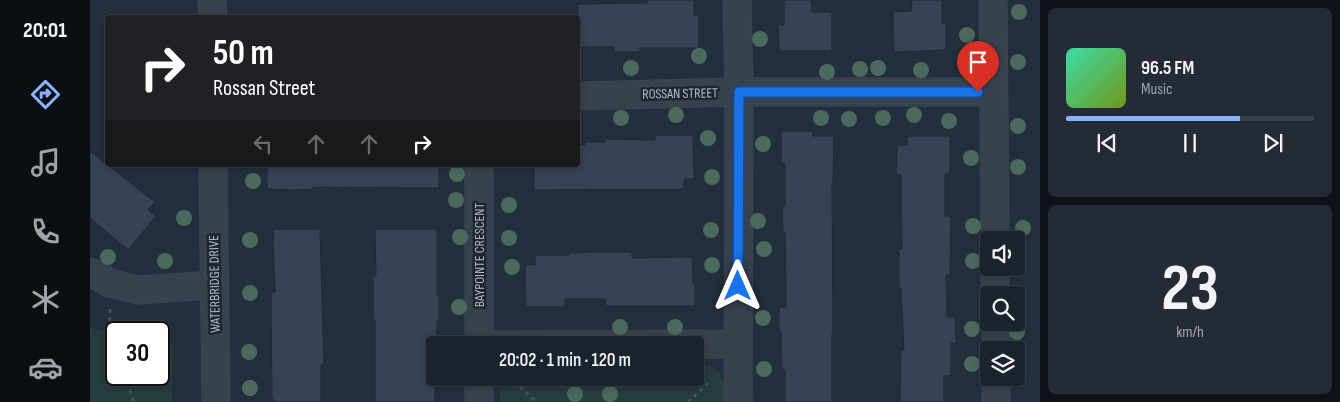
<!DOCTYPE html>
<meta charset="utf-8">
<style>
:root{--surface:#1b232e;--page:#242b36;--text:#f1f3f6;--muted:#a0a4aa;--line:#39404a;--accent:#8ab4f8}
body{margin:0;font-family:"Sofia Sans Condensed",sans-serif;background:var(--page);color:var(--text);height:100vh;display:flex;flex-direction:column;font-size:19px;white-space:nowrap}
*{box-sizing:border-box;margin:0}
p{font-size:16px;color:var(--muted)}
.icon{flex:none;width:28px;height:28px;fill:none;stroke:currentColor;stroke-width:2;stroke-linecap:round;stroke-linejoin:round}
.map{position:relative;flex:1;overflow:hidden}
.details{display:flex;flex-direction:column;gap:8px;padding:8px;background:#0f1319;width:300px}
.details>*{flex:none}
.hud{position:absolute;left:15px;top:15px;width:475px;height:152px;border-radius:5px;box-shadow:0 2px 8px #0003,0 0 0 1px var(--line);background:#202124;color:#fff;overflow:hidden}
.fabs{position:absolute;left:890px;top:231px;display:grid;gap:10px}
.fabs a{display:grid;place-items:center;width:45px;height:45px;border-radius:5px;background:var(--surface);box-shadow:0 2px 8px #0003,0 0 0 1px var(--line);font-size:25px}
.speed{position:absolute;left:15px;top:321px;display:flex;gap:10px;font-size:25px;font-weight:700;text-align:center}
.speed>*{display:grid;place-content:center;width:65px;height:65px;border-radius:50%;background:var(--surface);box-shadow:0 2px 8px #0003,0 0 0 1px var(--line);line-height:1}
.speed .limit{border:2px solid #111;border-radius:8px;background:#fff;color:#111}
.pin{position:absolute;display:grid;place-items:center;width:42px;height:42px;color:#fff;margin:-51px -21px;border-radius:50% 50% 50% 0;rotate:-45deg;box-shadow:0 0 5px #0007}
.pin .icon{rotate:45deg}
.me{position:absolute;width:55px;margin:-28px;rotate:0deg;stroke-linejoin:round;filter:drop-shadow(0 0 4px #0008)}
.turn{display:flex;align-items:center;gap:18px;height:105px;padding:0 25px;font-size:22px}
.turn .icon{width:65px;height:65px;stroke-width:2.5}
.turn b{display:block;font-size:35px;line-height:42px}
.lanes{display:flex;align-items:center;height:48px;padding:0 25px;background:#0003;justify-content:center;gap:25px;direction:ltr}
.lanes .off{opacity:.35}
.details .card{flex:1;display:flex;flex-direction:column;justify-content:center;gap:8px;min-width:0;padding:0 18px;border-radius:8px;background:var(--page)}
.details .dial{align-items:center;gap:0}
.dial b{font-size:65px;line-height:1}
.song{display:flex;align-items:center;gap:15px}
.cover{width:60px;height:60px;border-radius:8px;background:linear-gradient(135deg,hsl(160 70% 55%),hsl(80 70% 35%))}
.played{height:5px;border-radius:2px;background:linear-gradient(90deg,var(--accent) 70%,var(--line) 70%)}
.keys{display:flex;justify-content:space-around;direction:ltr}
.trip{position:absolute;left:336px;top:336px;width:278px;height:50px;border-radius:5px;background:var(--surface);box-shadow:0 2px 8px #0003,0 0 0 1px var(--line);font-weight:600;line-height:50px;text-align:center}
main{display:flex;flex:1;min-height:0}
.tabs{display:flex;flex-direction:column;width:90px;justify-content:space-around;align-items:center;background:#0b0e12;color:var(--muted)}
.tabs .icon{width:35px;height:35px}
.tabs .active{color:var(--accent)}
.tabs b{font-size:22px;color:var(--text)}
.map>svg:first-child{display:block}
.green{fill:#263c3f}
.building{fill:#364354;stroke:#1f2835}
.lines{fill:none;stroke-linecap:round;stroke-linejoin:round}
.minor-casing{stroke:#414a57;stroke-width:29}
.tertiary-casing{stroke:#414a57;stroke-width:29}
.path{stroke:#3f5557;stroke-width:3;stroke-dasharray:4 4;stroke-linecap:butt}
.minor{stroke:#38414e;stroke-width:28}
.tertiary{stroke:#38414e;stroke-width:28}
.tree{fill:#4b6a5d}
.route-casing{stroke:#114b97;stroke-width:12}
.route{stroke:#1a73e8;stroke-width:9}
.labels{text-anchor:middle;stroke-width:5;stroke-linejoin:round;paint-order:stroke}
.street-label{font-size:14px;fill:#b4bcc9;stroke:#1d2633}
</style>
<main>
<nav class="tabs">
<b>20:01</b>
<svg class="icon active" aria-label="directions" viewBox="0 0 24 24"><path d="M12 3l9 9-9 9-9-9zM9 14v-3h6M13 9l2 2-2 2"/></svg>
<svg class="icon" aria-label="music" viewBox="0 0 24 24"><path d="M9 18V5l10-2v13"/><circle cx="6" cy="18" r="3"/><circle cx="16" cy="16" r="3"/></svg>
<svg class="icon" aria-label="phone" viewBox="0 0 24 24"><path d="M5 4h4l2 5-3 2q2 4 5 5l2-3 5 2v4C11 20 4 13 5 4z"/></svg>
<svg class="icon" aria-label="climate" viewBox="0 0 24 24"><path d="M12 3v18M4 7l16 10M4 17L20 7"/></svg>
<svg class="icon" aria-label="car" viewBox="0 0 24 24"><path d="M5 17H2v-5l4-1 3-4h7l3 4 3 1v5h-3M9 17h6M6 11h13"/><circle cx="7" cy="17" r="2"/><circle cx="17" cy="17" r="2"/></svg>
</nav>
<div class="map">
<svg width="950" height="402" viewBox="0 0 950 402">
<rect width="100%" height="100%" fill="#242f3e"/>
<!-- green -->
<path class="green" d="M0 328 26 333V375H69V341L83 344 82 402H0Z
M605 365C631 364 635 379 636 402H410V391L415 378H605Z"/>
<!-- building -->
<path class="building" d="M557 0H604V15H609V48H550V52H523L524 47H488V4L557 3Z
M694 0H721L722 12H742V51H689L688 25H694Z
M822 0H852V23H856V50L804 52 803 12 821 11Z
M691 131H723V136H744L743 183H742L743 333H742V402H695V370H692L691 332H689V307H696V287L695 232H693L692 206H695V164L691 163Z
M565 135H603L604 179H594V189L444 190V165H488V145H495V142H515V139L565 140Z
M817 136H860V174H855V216H861L860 275H856L857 317H865L866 343H861V376H854V402H810L811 350H814L811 288H809V249H812L811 175H806L807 145H817Z
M0 151 65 202 58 210 66 216 38 250 0 218Z
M177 165H349V188L223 187V189L205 190 177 189Z
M184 229H230L234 365H231V402H187L182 399 181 292H185L183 242Z
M285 229H347V295H349V320H347V345H345V402H285V320H283V276H286Z
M503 252H542V258L602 257 603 284H605V306H516L515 299H475V307H436L435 265H445V255H479V253Z"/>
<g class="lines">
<!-- minor casing -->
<g class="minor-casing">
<path id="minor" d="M647 0 649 92 648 402
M903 0 905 240
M488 96 649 92H903
M905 268V295
M0 272 20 283 48 290 124 285
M906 322V350
M389 345 647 344
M389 345V165
M389 378V402
M906 378V402"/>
</g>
<!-- tertiary casing -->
<g class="tertiary-casing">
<path id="tertiary" d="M122 0 123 18
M123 165 126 402"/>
</g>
<!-- path -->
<path class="path" d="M20 309 19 333 26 353
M34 375 44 402
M424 381 446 402
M598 402 618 383"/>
<!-- minor -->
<use href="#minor" class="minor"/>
<!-- tertiary -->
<use href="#tertiary" class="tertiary"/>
</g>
<!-- trees -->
<g class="tree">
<circle cx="929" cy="12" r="8"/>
<circle cx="877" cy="35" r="8"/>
<circle cx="670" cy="39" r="8"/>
<circle cx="609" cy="56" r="8"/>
<circle cx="928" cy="62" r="8"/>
<circle cx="541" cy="68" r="8"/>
<circle cx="788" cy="68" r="8"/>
<circle cx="770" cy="69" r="8"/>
<circle cx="831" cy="70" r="8"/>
<circle cx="737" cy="72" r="8"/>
<circle cx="586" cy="115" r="8"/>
<circle cx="824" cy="115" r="8"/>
<circle cx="531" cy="118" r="8"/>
<circle cx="731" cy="118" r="8"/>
<circle cx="793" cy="118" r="8"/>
<circle cx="759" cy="119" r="8"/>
<circle cx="859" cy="121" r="8"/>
<circle cx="928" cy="126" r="8"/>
<circle cx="618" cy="138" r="8"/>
<circle cx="673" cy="144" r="8"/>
<circle cx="881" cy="158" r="8"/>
<circle cx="928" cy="167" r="8"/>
<circle cx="367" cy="174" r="8"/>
<circle cx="622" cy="177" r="8"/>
<circle cx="163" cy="181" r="8"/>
<circle cx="366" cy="200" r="8"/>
<circle cx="419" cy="205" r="8"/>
<circle cx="94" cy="218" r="8"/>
<circle cx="668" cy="221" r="8"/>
<circle cx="883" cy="226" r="8"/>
<circle cx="933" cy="228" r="8"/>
<circle cx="621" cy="230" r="8"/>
<circle cx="370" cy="237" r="8"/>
<circle cx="419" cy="238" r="8"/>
<circle cx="160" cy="240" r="8"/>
<circle cx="674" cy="249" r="8"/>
<circle cx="18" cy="257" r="8"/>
<circle cx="75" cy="261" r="8"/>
<circle cx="883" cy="261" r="8"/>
<circle cx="622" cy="265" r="8"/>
<circle cx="422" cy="267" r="8"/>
<circle cx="160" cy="293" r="8"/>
<circle cx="369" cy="307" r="8"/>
<circle cx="673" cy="318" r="8"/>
<circle cx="530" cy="327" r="8"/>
<circle cx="585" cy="327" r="8"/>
<circle cx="882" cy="329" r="8"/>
<circle cx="927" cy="332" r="8"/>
<circle cx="159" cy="352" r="8"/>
<circle cx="882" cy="364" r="8"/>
<circle cx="674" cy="369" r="8"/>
<circle cx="160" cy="388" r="8"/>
<circle cx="485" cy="394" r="8"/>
<circle cx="520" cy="394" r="8"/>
</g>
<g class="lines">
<!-- route casing -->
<g class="route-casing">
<path id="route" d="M648 286 649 92H888"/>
</g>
<!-- route -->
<use href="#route" class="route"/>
</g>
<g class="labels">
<!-- street labels -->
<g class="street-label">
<text transform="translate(590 93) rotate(-1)" y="5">ROSSAN STREET</text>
<text transform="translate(389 255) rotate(-90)" y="5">BAYPOINTE CRESCENT</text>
<text transform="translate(124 284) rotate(-91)" y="5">WATERBRIDGE DRIVE</text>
</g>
</g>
</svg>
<div class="fabs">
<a><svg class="icon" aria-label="sound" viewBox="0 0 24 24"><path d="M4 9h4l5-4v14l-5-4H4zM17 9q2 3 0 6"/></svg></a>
<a><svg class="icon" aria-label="search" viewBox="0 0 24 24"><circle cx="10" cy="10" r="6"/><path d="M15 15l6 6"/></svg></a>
<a><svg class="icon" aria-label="layers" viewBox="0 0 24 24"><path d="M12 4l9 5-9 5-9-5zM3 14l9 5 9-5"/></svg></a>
</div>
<div class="speed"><div class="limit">30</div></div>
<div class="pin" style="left:888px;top:92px;background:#d93025"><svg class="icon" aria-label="arrive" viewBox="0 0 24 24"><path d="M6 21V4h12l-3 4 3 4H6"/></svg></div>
<svg class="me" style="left:648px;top:286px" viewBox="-20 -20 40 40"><path d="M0-17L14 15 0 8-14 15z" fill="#1a73e8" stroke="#fff" stroke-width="4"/></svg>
<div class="trip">20:02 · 1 min · 120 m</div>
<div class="hud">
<div class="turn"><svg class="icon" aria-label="right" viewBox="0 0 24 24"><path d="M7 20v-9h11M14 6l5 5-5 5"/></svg><div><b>50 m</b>Rossan Street</div></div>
<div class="lanes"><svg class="icon off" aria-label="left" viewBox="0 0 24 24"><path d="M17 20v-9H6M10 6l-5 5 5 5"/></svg><svg class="icon off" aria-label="ahead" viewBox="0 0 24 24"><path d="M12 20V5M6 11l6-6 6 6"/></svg><svg class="icon off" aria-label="ahead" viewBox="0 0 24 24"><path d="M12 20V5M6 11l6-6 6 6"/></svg><svg class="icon" aria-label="right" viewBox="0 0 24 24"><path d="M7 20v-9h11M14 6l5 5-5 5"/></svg></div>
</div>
</div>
<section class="details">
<div class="card">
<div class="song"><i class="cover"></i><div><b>96.5 FM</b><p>Music</p></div></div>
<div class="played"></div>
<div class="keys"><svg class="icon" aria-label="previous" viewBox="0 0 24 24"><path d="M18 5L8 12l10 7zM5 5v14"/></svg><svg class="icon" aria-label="pause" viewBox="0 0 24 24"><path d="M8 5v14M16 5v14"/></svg><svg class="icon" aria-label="next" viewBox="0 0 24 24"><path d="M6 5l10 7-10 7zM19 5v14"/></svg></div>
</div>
<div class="card dial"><b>23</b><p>km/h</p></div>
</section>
</main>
